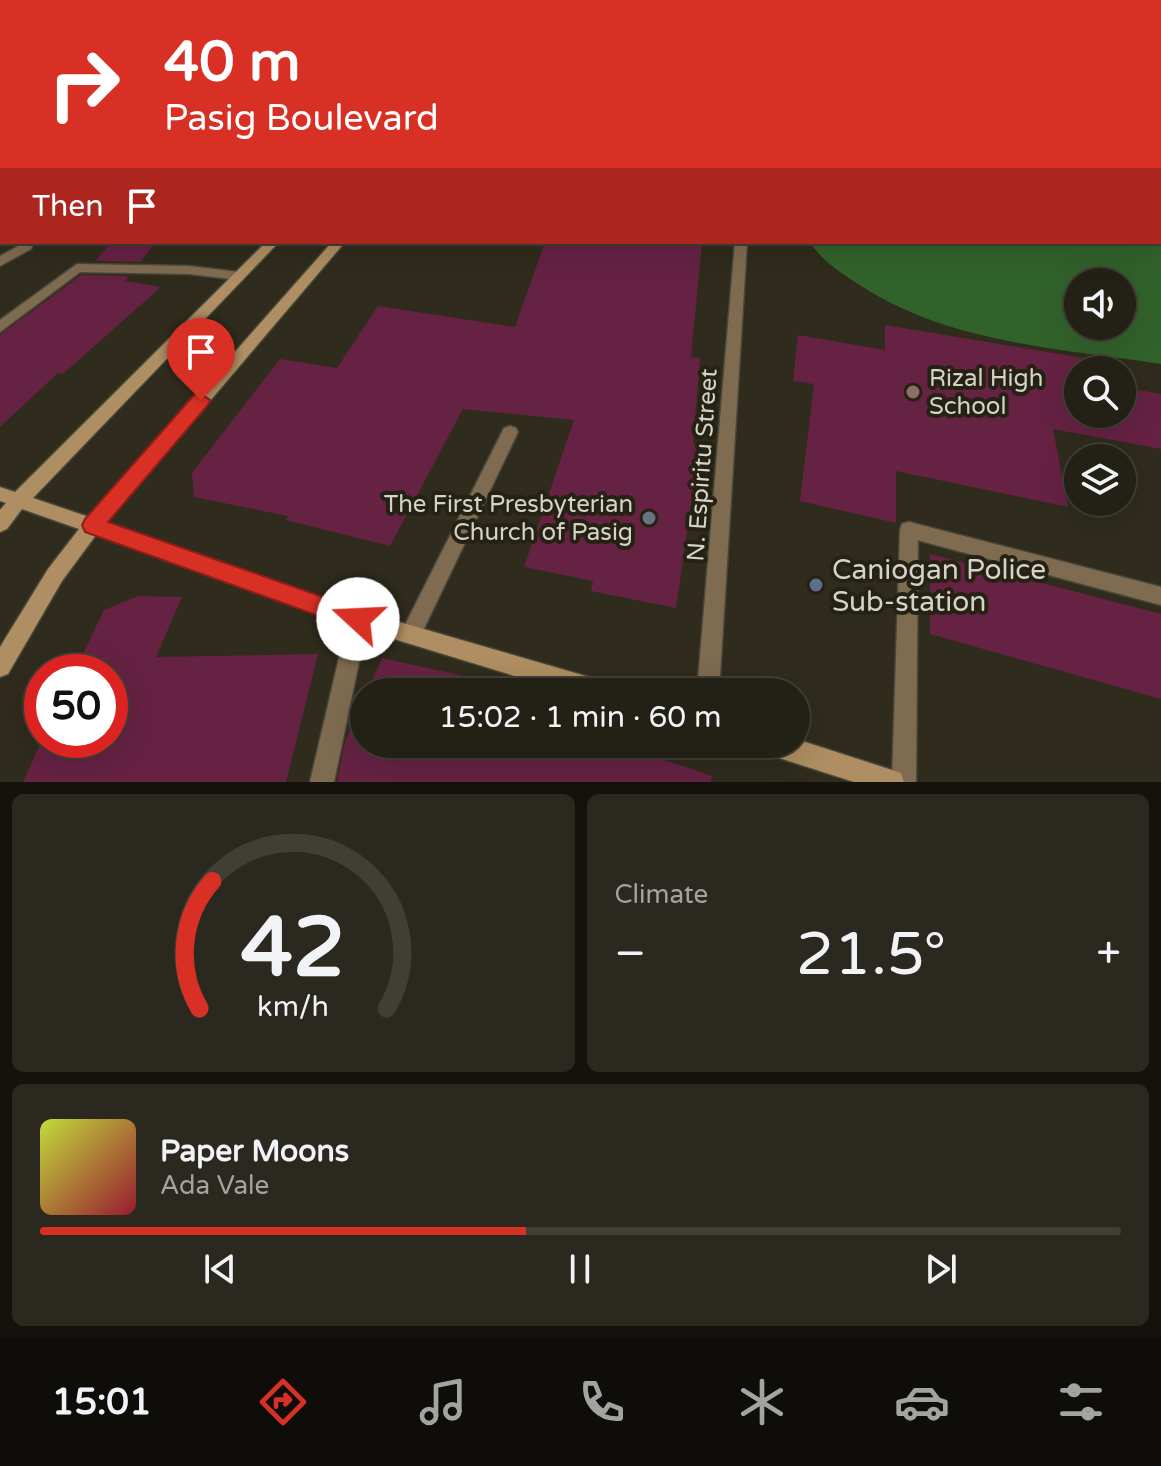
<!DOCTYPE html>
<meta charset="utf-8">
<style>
:root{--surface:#232116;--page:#2b291f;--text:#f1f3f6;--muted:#a3a3a1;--line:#403e35;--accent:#d93025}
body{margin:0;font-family:"Varela Round",sans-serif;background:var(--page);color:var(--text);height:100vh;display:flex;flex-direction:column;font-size:30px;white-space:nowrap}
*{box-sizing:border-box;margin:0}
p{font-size:26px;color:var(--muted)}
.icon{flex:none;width:44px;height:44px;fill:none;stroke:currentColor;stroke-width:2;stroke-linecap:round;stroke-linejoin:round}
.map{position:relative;height:782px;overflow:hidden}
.side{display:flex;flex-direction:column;gap:12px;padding:12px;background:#13120c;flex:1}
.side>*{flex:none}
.banner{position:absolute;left:0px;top:0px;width:1162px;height:244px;box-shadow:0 8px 32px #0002,0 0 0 2px var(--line);background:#d93025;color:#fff;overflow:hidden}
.tools{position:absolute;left:1064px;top:268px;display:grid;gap:16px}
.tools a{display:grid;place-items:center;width:72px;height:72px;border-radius:50%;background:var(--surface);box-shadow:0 8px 32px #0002,0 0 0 2px var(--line);font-size:40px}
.speed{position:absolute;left:24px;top:654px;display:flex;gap:16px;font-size:40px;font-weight:700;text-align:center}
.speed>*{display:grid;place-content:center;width:104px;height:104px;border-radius:50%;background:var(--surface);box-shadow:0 8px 32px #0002,0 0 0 2px var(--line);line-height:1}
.speed .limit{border:12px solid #d22;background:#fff;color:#111}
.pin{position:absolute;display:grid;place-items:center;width:68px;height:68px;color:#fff;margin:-82px -34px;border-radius:50% 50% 50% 0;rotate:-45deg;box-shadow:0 0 8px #0007}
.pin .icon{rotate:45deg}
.me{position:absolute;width:88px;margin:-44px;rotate:290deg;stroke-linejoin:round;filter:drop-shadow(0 0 6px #0008)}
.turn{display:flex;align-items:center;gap:28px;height:168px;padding:0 32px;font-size:36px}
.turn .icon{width:104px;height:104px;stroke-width:2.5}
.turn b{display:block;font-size:56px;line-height:68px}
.then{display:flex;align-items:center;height:76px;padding:0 32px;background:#0003;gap:16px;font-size:30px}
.big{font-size:60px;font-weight:600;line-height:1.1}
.side .widget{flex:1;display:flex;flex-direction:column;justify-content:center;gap:12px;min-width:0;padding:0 28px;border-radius:12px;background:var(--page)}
.side .dial{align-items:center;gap:0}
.dial svg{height:208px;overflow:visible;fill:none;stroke:var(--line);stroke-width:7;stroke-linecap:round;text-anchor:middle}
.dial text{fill:var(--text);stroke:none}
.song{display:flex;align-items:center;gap:24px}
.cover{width:96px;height:96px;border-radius:12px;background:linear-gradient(135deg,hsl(70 70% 55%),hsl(350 70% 35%))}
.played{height:8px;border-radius:4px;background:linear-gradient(90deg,var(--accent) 45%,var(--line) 45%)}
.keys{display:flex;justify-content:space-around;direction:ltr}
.heat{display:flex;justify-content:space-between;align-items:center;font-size:44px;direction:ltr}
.side .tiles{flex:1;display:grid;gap:12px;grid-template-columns:1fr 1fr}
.widget:last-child{grid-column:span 2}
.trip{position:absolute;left:350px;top:678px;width:460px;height:80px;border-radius:40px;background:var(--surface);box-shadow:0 8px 32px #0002,0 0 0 2px var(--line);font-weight:600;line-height:80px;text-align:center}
.menu{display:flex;height:128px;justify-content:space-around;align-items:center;background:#0e0d09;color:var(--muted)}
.menu .icon{width:56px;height:56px}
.menu .current{color:var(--accent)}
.menu b{font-size:36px;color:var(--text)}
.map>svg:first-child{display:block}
.industrial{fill:#3f3023}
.green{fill:#32622b;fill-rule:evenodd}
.building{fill:#662243}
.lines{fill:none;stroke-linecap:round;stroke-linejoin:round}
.lane-casing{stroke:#494739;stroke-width:3}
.street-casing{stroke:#494739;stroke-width:3}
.secondary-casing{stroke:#494739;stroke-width:3}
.lane{fill:#7f6b50;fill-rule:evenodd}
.street{fill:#7f6b50;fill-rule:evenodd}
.secondary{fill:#ae8e62;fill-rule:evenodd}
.route{fill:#d93025;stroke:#8d1f18;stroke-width:2}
.education-dot{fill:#8d6e63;stroke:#252214;stroke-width:3}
.worship-dot{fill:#6b7280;stroke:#252214;stroke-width:3}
.service-dot{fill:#5c6f8a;stroke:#252214;stroke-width:3}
.labels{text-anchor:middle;stroke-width:8;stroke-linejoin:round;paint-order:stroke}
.poi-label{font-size:24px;fill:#d4d3ca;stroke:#252214;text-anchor:start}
.street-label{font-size:24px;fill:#d4d3ca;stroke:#252214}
.near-poi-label{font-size:28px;fill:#d4d3ca;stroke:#252214;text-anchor:start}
</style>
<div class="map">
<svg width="1161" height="782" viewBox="0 0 1161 782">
<rect width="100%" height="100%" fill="#2f2c1d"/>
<!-- industrial -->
<path class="industrial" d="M111 0H405L108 2Z"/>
<!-- green -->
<path class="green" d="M1161 127V364C1057 348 945 343 855 282 837 270 822 261 810 242H1160ZM1078 282H1122V326H1078Z"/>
<!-- building -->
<path class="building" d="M112 242H156L140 262 95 261Z
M545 242H702L691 357 700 358 693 444 700 445 676 608 591 591 593 581 524 567 574 420 463 409 390 546 286 520 288 516 194 497 192 473 280 359 337 368 378 306 515 327Z
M81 275 129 276 125 281 161 287 63 374 58 373 0 427V335Z
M885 325 1101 361 1104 370H1078V414H1122V387L1161 394V449L1053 429 1068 507 896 471V523L800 501 814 384 793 381 798 335 885 350Z
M930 554 1161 614V699L930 634Z
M138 596 182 597 156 657 318 654 286 782H23L42 740H110V672H74L104 610Z
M382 658 538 692H367Z
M364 699V744H638L637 751 712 776 711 782H337L345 742Z"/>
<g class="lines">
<!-- lane casing -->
<g class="lane-casing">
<path id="lane" d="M741 0H773L776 2H738Z
M1160 42H1161V48H1160Z
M26 242 32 246 31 249 0 266V256Z
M77 264 189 266 239 272 246 276 239 280 189 274 80 272 0 332V320Z
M510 426 516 428 518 432 418 641 411 644 404 641 400 634 404 627 502 432 504 428Z
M909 522 916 524 918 530 916 782H892L900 530 902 524Z"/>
</g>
<!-- street casing -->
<g class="street-casing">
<path id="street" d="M689 0H712L715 2H692Z
M2 47V53L0 54V48Z
M735 242H747L719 692H697Z
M909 522 1161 587V605L902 536 900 530 902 524Z
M358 610 365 612 368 619 334 782H310L348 619 351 612Z"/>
</g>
<!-- secondary casing -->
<g class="secondary-casing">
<path id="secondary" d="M542 0H550L541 2Z
M266 242H279L33 498 89 517 332 242H345L106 523 358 610 603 681 611 684 614 692H567L358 628 96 535 62 581 8 674 0 677V647L48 569 79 529 22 509 7 529 0 532V510L6 503 0 501V487L15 492Z
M796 739 892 770 901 773 904 782H854L773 756 765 752 761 744H796Z"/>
</g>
<!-- lane -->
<use href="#lane" class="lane"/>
<!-- street -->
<use href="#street" class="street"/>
<!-- secondary -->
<use href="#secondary" class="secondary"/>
</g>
<!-- route -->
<path class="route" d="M201 394 210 400 208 405 108 522 366 612 370 619 366 627 358 630 85 532 82 525 85 519 194 395Z"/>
<!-- markers -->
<circle class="education-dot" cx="913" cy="392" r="8"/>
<circle class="worship-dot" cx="649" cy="518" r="8"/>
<circle class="service-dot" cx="816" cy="585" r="8"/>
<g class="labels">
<!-- poi labels -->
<g class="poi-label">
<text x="929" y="386">Rizal High<tspan x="929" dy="28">School</tspan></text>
<text x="633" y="512" text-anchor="end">The First Presbyterian<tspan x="633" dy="28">Church of Pasig</tspan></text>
</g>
<!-- street labels -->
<g class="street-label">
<text transform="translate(702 465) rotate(-86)" y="8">N. Espiritu Street</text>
</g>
<!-- near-poi labels -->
<g class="near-poi-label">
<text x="832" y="579">Caniogan Police<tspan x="832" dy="32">Sub-station</tspan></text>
</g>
</g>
</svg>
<div class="tools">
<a><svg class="icon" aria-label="sound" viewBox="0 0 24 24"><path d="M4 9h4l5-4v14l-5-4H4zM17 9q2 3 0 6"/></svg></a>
<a><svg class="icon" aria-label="search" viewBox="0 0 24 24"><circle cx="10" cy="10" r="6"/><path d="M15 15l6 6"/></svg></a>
<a><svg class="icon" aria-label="layers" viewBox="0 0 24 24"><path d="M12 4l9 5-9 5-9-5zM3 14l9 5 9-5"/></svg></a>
</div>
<div class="speed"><div class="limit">50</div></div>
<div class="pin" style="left:201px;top:400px;background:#d93025"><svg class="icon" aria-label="arrive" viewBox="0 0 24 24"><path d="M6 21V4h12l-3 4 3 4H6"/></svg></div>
<svg class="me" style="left:358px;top:619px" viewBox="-20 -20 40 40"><circle r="19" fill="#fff"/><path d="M0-13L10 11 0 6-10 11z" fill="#d93025"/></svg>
<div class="trip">15:02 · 1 min · 60 m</div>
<div class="banner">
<div class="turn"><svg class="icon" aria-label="right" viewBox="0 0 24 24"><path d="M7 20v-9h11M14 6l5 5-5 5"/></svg><div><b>40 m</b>Pasig Boulevard</div></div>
<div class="then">Then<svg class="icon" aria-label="arrive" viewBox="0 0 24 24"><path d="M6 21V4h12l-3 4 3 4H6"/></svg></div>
</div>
</div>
<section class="side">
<div class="tiles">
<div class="widget dial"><svg viewBox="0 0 100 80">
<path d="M14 69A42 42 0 1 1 86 69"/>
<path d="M14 69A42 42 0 0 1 19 20" stroke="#d93025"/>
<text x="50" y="56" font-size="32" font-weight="700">42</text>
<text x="50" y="72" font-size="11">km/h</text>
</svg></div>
<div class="widget"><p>Climate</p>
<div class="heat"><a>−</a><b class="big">21.5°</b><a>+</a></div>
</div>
<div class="widget">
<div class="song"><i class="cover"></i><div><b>Paper Moons</b><p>Ada Vale</p></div></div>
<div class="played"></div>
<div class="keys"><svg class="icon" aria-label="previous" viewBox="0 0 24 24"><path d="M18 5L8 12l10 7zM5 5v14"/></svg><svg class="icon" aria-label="pause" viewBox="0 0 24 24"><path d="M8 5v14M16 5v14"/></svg><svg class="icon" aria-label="next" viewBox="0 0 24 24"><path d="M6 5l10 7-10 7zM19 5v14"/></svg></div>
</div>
</div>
</section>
<nav class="menu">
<b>15:01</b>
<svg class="icon current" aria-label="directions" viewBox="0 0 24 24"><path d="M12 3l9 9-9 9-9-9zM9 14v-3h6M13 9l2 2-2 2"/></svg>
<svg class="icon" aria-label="music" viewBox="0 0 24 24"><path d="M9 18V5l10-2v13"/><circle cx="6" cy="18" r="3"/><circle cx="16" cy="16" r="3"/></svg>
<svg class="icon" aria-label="phone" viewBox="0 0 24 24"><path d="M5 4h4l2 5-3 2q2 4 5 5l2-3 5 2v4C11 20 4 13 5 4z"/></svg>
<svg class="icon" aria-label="climate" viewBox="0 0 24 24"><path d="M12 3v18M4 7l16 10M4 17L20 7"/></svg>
<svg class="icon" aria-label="car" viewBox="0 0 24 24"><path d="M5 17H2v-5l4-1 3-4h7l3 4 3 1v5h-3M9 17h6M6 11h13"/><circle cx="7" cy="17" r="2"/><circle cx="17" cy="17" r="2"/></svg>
<svg class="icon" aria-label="filters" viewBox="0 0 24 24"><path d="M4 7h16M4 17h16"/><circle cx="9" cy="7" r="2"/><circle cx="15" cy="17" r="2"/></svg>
</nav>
